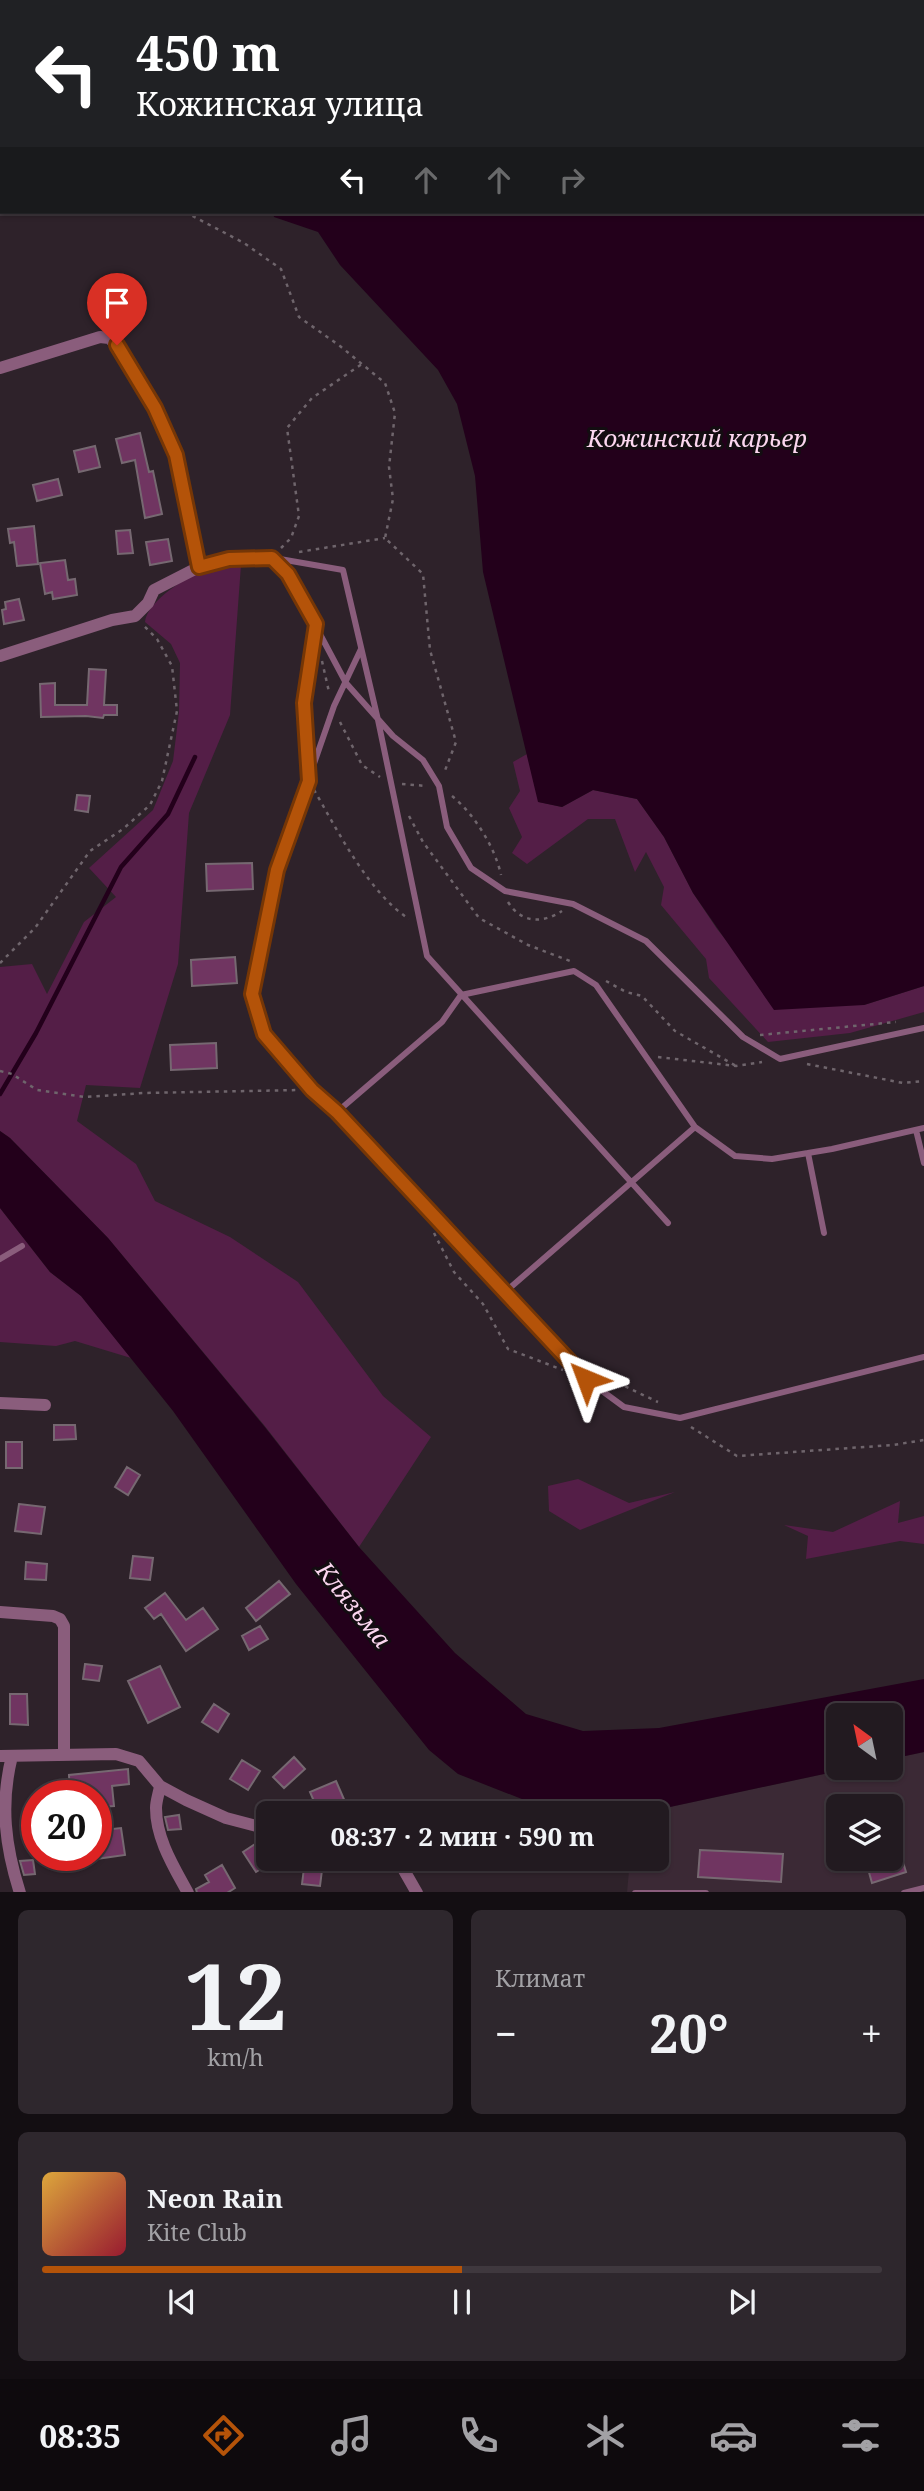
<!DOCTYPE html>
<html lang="ru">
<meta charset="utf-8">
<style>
:root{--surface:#221a20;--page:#2e272d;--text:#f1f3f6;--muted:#a2a1a5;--line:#3f383e;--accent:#b45309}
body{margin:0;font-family:"Noto Serif",serif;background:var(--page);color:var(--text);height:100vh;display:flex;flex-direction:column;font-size:26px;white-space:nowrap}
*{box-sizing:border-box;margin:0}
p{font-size:23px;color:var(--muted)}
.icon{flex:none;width:38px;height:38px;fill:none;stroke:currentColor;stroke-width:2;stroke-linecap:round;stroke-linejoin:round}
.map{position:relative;height:1892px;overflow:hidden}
.side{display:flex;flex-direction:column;gap:18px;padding:18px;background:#130e12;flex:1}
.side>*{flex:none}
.top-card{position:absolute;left:0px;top:0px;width:924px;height:214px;box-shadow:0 2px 5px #0004,0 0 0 2px var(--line);background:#202124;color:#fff;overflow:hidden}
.needle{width:46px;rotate:327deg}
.buttons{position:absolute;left:826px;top:1703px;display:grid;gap:14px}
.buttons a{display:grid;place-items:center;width:77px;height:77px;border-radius:10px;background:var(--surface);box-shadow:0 2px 5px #0004,0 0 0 2px var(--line);font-size:35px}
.speed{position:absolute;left:21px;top:1780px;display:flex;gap:14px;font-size:35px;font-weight:700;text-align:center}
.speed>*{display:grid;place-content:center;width:91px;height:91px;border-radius:50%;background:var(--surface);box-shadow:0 2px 5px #0004,0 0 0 2px var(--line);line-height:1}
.speed .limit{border:10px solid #d22;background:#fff;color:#111}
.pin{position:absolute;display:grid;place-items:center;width:60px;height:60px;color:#fff;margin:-72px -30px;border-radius:50% 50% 50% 0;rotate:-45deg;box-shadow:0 0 7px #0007}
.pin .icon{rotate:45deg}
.me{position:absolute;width:77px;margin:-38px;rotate:316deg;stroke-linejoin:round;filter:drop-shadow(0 0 5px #0008)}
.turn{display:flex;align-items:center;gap:24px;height:147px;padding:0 21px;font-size:32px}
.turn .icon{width:91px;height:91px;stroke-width:2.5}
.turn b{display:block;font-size:49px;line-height:60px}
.lanes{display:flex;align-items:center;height:66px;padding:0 21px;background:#0003;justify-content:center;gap:35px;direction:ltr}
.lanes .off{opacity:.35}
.big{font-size:52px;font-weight:700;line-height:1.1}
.side .tile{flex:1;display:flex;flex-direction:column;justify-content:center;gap:10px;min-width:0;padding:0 24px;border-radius:10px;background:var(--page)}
.side .dial{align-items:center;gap:0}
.dial b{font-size:91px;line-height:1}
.song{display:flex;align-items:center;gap:21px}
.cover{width:84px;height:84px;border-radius:10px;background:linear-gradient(135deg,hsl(40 70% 55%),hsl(350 70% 35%))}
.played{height:7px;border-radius:4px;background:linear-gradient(90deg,var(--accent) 50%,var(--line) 50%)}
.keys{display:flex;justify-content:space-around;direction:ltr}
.heat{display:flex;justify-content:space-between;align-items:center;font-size:38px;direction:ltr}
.side .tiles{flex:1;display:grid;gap:18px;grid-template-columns:1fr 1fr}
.tile:last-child{grid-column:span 2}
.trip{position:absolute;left:256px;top:1801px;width:413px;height:70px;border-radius:10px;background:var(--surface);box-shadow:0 2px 5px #0004,0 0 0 2px var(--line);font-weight:700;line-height:70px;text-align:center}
.dock{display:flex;height:112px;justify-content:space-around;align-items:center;background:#0e0a0d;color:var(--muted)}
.dock .icon{width:49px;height:49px}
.dock .on{color:var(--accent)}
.dock b{font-size:32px;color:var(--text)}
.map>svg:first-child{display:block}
.built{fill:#3b2935;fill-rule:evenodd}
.green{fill:#541e47}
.water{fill:#23001b}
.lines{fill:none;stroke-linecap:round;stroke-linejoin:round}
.stream{stroke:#23001b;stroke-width:4.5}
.building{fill:#703561;stroke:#766871;stroke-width:2}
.path{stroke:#6f656c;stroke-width:2.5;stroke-dasharray:3.5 5;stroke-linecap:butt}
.lane{stroke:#8a5d7c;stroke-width:6}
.street{stroke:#8a5d7c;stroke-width:12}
.route-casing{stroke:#753606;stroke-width:18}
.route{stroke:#b45309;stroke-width:12}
.labels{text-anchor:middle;stroke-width:6;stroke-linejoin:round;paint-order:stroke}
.water-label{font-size:24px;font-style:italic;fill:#fbd6ef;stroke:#130d11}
</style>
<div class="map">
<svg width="924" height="1893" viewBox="0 0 924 1893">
<rect width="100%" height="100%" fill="#2e222a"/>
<!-- built -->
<path class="built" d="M924 1752V1892L627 1893 630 1859 656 1858V1813H642L852 1768H891V1759ZM838 1806H891V1858H838Z"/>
<!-- green -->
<path class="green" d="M241 565 230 715 189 813 178 964 140 1088 86 1085 77 1121 136 1164 155 1201 230 1237 298 1282 383 1396 431 1437 359 1547 264 1425 108 1238 10 1138 0 1131V967L32 964 47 994 84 922 116 897 89 868 153 810 173 761 179 712 180 663 171 644 145 622C147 601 188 575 207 570 218 568 230 567 241 565Z
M527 754 539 802 562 807 593 790 637 799 664 837 693 893 717 929 735 951 864 1005 924 986V1012L850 1033 768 1042 709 978 706 959 661 905 664 887 646 852 635 872 615 819H588L527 864 512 853 522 837 509 808 520 791 513 762Z
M0 1208 50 1272 81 1296 131 1358 75 1341 56 1346 0 1342Z
M578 1479 629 1503 675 1492 580 1530 549 1511 548 1486Z
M900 1501 898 1523 924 1516V1544L900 1541 806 1559 808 1536 784 1525 833 1532Z"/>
<!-- water -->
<path class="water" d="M0 0H732L739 2H2V95L0 94Z
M922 62 924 63V986L864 1005 774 1010 693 893 664 837 637 799 593 790 562 807 538 802 483 572 475 476 457 404 438 370 340 265 318 232 274 217 273 212H922Z
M0 1131 10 1138 108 1238 264 1426 359 1547 455 1653 526 1714 583 1731 659 1728 924 1679V1752L891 1759V1715H838V1768H852L642 1813H573L537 1805 458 1774 429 1750 296 1584 173 1411 81 1296 50 1272 0 1208Z"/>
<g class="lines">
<!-- stream -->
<path class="stream" d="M0 1094 36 1033 121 867 168 814 195 757"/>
</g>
<!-- building -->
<path class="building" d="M140 433 149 472 153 471 162 514 145 518 135 460 122 463 116 439Z
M95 446 100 467 79 472 74 451Z
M58 479 62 495 37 501 33 485Z
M34 526 38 564 17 566 14 542 10 543 8 529Z
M130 530 133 553 118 554 116 531Z
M168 539 172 561 150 565 146 542Z
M65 560 68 580 75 579 77 595 53 599 52 592 45 594 40 563Z
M19 599 24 620 4 624 2 610 6 609 5 602Z
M89 669 106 670 104 705H117V715H104L103 718 86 716 41 717 40 684 55 683V705H87Z
M77 795 90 796 88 812 75 810Z
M252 863 253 889 207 891 206 864Z
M235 957 237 983 192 986 191 960Z
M216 1043 217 1068 171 1070 170 1045Z
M54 1425H75L76 1439 54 1440Z
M6 1442H22V1468H6Z
M127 1467 140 1475 128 1495 115 1487Z
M19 1504 45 1507 41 1534 15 1531Z
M133 1556 153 1558 150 1580 130 1578Z
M26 1562 47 1564 46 1580 25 1579Z
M279 1581 290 1594 256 1621 246 1608Z
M165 1593 186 1620 203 1608 218 1629 186 1651 161 1614 154 1619 145 1608Z
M260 1626 268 1639 249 1650 242 1636Z
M85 1664 102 1666 99 1681 83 1679Z
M160 1666 180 1707 148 1723 128 1681Z
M10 1694H27L28 1725 10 1724Z
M214 1704 229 1714 218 1732 202 1722Z
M294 1757 305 1769 284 1788 273 1777Z
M242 1760 260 1771 248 1790 230 1779Z
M128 1769 129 1784 112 1786 114 1806 100 1807 99 1796H70L69 1775Z
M336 1781 346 1804 319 1813 310 1792Z
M179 1815 181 1829 168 1830 165 1817Z
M121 1828 125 1855 96 1859V1847L106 1846 104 1830Z
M891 1832H894L906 1872 872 1883 865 1858H891Z
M258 1842 271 1863 256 1872 243 1852Z
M700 1850 783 1854 781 1882 698 1877Z
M33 1860 35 1874 24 1875 20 1861Z
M222 1865 235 1888 227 1893H197L196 1889 209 1882 205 1875Z
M304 1868 322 1870 320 1886 302 1884Z"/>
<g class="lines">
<!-- path -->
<path class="path" d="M833 0 838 2
M0 132H2
M185 212 244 243 281 269 299 317 340 346 385 383 395 413 389 467 393 499 385 538 423 574 430 650 456 742 444 773
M281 548 291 538 299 516 287 428 312 398 362 364
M299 552 385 538
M322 661 329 692
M340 722 362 765 380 777
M402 784 427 786
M314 790C338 831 368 892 409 919
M452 796C474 814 495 847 501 875
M409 816 423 842 479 918 528 945 570 961
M508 902C521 923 542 924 562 911
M0 963 35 928 90 851 123 829 150 805 162 781 177 711 172 666 157 639 144 626
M606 981 626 992 642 996 675 1031 736 1066
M760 1035 896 1022
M658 1057 736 1066 762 1062
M807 1064 903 1083 924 1081
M0 1071 12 1074 37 1090 85 1097 144 1093 299 1090
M434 1233 454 1272 483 1304 508 1349 563 1370
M609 1382 620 1384 658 1402
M691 1427 737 1456 893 1445 924 1440"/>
<!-- lane -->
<path class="lane" d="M272 558 288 574 346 683 393 736 423 760 439 786 447 827 471 868 505 891 573 904 646 941 743 1037 780 1059 924 1028
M274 558 343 570 378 720 427 956 668 1223
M309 775 304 703 315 626
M337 1112 442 1022 461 995 574 971 596 985 695 1127 504 1293 337 1112 312 1090 264 1034 252 994 277 870 334 706 361 649
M695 1127 735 1156 772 1159 832 1149 924 1128
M916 1130 924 1163
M808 1153 824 1233
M0 1259 22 1246
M504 1293 586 1379 624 1407 680 1418 924 1357
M635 1893H706
M904 1893 924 1888"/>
<!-- street -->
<path class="street" d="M0 368 100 337 109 338 117 345 155 407 176 455 199 567
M0 656 112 620 135 616 148 603 154 590 199 567 229 559 272 558
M0 1403 45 1405
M0 1612 53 1616 60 1619 64 1626V1753
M0 1756 116 1754 139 1761 160 1786 186 1800 226 1818 268 1829
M12 1756C0 1804 5 1846 20 1893
M160 1786C159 1793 156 1801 156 1808 156 1839 174 1867 188 1893
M397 1858 417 1893"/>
</g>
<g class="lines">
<!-- route casing -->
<g class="route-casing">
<path id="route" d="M117 345 155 408 176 455 199 567 229 559 272 558 288 574 316 624 304 703 309 781 277 870 252 994 264 1034 312 1090 337 1112 586 1379"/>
</g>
<!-- route -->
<use href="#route" class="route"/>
</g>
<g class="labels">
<!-- water labels -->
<g class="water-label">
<text x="697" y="447">Кожинский карьер</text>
<text transform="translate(353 1605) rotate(51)" y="8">Клязьма</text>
</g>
</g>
</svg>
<div class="buttons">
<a><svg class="needle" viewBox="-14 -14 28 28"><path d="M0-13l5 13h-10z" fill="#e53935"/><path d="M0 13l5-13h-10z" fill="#a2a1a5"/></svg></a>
<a><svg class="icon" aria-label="layers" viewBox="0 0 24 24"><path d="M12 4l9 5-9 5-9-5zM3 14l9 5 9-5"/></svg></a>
</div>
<div class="speed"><div class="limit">20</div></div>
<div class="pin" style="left:117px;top:345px;background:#d93025"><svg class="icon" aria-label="arrive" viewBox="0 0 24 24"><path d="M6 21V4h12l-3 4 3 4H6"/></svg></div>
<svg class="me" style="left:586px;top:1379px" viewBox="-20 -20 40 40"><path d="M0-17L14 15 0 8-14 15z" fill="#b45309" stroke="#fff" stroke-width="4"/></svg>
<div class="trip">08:37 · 2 мин · 590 m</div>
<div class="top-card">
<div class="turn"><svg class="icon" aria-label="left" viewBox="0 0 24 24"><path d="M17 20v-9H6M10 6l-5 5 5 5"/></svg><div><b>450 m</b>Кожинская улица</div></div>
<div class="lanes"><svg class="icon" aria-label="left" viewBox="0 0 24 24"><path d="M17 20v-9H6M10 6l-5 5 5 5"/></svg><svg class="icon off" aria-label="ahead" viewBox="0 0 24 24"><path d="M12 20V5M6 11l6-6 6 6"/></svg><svg class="icon off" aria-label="ahead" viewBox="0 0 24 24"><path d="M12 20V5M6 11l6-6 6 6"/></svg><svg class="icon off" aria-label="right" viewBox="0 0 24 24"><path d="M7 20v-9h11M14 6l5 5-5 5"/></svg></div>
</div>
</div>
<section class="side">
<div class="tiles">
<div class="tile dial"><b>12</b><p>km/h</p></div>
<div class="tile"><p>Климат</p>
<div class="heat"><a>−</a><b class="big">20°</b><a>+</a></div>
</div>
<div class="tile">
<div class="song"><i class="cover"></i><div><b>Neon Rain</b><p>Kite Club</p></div></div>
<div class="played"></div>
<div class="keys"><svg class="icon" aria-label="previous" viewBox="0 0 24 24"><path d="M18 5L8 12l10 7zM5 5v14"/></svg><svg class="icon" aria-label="pause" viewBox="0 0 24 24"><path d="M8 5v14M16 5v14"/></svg><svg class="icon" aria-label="next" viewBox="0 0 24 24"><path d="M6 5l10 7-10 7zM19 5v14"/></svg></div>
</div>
</div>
</section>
<nav class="dock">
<b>08:35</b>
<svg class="icon on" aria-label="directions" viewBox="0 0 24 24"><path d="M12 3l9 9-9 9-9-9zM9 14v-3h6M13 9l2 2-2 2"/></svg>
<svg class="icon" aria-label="music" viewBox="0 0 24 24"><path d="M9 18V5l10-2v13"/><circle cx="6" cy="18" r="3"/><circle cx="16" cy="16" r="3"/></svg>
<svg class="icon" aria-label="phone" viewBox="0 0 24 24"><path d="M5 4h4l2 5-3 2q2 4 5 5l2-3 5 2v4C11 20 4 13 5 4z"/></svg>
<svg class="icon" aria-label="climate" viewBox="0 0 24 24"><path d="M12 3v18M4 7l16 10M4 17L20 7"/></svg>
<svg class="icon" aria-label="car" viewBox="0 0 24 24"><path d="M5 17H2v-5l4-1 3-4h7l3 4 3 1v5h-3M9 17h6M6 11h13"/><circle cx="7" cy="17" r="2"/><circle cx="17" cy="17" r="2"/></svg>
<svg class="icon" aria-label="filters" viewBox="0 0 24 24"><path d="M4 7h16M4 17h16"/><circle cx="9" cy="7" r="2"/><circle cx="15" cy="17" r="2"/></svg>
</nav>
